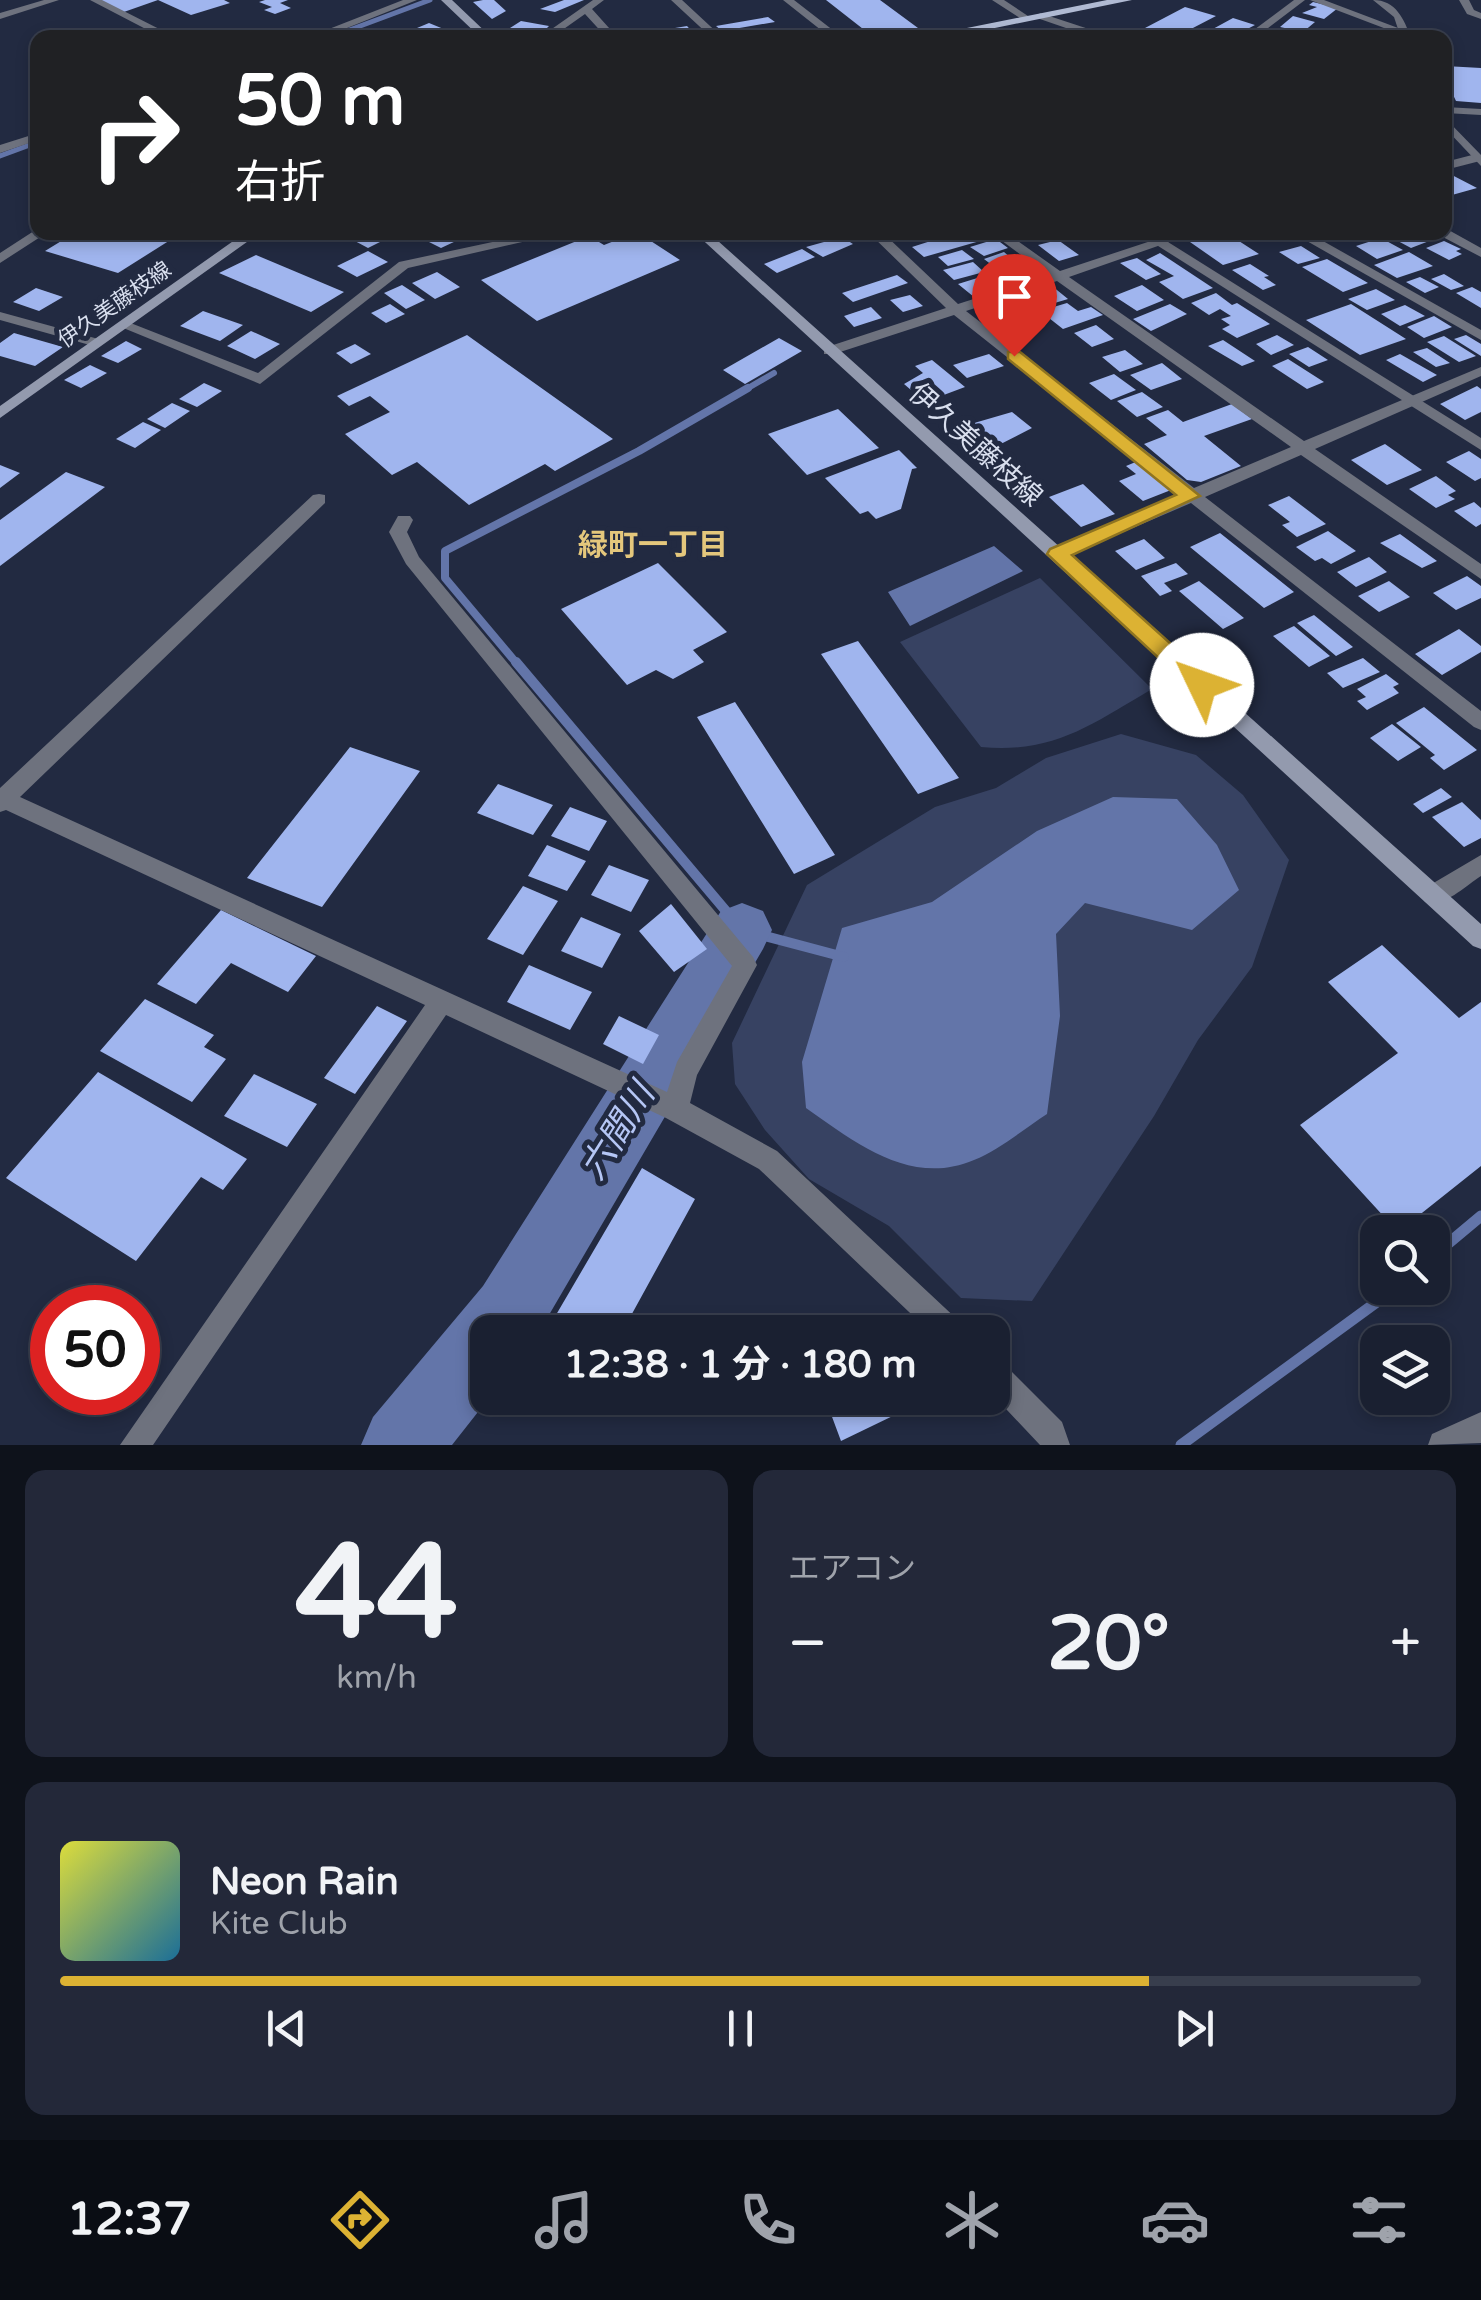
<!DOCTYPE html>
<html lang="ja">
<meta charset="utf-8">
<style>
:root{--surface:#1a2031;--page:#232839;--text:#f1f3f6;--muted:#9fa3ab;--line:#383e4d;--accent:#dcb233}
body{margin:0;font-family:"Varela Round","Noto Sans JP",sans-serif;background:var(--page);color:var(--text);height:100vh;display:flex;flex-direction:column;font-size:38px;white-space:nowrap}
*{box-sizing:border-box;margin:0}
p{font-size:32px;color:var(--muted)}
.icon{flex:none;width:55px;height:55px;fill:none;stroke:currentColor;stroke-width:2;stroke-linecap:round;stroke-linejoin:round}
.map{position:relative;height:1445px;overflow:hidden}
.drawer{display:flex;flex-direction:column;gap:25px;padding:25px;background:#0e121b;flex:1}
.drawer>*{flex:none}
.banner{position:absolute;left:30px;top:30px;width:1422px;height:210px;border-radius:20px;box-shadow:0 5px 15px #0003,0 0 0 2px var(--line);background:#202124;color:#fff;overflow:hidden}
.buttons{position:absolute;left:1360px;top:1215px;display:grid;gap:20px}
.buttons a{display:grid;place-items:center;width:90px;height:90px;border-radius:20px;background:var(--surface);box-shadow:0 5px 15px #0003,0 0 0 2px var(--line);font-size:50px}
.speed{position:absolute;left:30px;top:1285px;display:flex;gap:20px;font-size:50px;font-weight:700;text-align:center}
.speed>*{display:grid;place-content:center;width:130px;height:130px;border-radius:50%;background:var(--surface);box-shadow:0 5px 15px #0003,0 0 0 2px var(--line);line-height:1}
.speed .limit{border:15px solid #d22;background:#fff;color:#111}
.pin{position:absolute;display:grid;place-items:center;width:85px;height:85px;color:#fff;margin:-102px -42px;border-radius:50% 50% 50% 0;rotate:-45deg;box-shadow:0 0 10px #0007}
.pin .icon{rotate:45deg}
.me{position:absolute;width:110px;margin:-55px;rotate:312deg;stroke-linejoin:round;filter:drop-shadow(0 0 8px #0008)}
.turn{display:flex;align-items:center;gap:35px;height:210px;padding:0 40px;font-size:45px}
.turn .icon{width:130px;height:130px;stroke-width:2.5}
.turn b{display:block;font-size:70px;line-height:85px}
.big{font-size:75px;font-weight:700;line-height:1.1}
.drawer .widget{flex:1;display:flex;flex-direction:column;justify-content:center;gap:15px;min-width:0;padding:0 35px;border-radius:20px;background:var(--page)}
.drawer .dial{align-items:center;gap:0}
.dial b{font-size:130px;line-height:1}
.song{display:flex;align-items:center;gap:30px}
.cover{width:120px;height:120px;border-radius:15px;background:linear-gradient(135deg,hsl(60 70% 55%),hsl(200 70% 35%))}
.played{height:10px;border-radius:5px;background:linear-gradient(90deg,var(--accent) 80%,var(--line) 80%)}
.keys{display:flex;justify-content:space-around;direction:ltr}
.heat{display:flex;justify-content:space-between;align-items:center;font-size:55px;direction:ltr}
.drawer .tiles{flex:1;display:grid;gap:25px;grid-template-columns:1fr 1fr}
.widget:last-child{grid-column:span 2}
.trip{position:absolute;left:470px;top:1315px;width:540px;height:100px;border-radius:20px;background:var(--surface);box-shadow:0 5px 15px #0003,0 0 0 2px var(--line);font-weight:700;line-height:100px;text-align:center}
.dock{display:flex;height:160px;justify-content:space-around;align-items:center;background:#0a0d14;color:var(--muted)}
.dock .icon{width:70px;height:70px}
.dock .current{color:var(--accent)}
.dock b{font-size:45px;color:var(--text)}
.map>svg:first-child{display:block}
.green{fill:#374262}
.water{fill:#6375a9}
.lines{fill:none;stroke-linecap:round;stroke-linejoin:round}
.stream-far4{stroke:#6375a9;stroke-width:5}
.stream-far3{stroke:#6375a9;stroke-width:6}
.stream-far2{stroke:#6375a9;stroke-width:8}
.stream-far1{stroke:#6375a9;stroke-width:10}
.stream{stroke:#6375a9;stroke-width:11}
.river{fill:#6375a9;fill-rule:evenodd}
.building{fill:#a0b5ee}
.minor{fill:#6e727e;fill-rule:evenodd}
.tertiary{fill:#6e727e;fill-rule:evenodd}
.secondary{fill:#939aae;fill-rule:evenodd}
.primary{fill:#b0bad3;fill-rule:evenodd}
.route{fill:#dcb233;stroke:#8f7421;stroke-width:2.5}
.labels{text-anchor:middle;stroke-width:10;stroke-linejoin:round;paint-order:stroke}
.far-street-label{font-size:22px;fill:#d9dfee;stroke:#222a41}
.street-label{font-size:28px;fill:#d9dfee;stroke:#222a41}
.neighbourhood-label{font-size:30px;font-weight:bold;fill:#e4c77c;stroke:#222a41}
.near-water-label{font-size:35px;font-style:italic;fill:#b5c6f5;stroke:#222a41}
</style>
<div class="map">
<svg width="1481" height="1445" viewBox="0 0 1481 1445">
<rect width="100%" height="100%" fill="#222a41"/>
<!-- green -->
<path class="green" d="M1040 578 1152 689C1092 724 1054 754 981 747L900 642Z
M1121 734 1196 755 1243 795 1289 860 1252 967 1198 1040 1154 1116 1032 1301 961 1298 889 1226 809 1179 765 1130 735 1084 732 1043 807 885 935 807 996 788 1046 758Z"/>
<!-- water -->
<path class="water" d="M994 546 1023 571 910 626 888 592Z
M1113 797 1177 799 1217 845 1239 890 1192 930 1085 903 1056 934 1060 1016 1047 1114C1024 1129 999 1150 974 1160 911 1187 856 1143 806 1108L802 1062 842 928 932 902 1037 831Z"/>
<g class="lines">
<!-- stream-far4 -->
<path class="stream-far4" d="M328 38 430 0
M0 156 38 142"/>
<!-- stream-far3 -->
<path class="stream-far3" d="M743 391 774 373"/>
<!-- stream-far2 -->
<path class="stream-far2" d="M518 665 445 578V551L639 451 748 388"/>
<!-- stream-far1 -->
<path class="stream-far1" d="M516 662 742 930 844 957"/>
<!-- stream -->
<path class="stream" d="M1432 1257 1481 1216
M1181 1445 1396 1288"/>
<!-- river -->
<path class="river" d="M742 903 763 911 772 930 763 949 539 1332H488L489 1398 452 1445H361L373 1417 483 1286 721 911Z"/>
</g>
<!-- building -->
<path class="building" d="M100 0H224L230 3 191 15 158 0 121 13Z
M265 0H288L280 3 291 8 275 14 264 10 272 7 259 2Z
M483 0H494L506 11 492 19 473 2Z
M564 0H584L555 12 540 9Z
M826 0H880L918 28 872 36Z
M1313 2 1338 8 1324 19 1302 13 1317 7 1309 5Z
M1185 7 1216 16 1191 29 1199 32 1188 38 1145 28Z
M1293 16 1315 22 1303 32 1280 27Z
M768 17 775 22 722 31 716 26Z
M1233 18 1255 25 1232 37 1211 30Z
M521 21 549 26 541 34 510 28Z
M429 23 451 32 437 38H393Z
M687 26 698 38H670L663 30Z
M1445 66 1481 68V103L1456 101 1445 78 1449 77Z
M1450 174 1477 188 1452 195 1445 191V175Z
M76 232H183L118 273 45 251Z
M338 232H388L394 235 368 248Z
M440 232 456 241 441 248 423 239Z
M637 232 680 260 537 321 481 280 589 236 604 245Z
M959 232H978L987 239 924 257 912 247Z
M1225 232 1259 254 1223 265 1190 242Z
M1417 232 1437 238 1411 248 1396 240Z
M842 237 853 244 823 257 806 247Z
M1381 238 1403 250 1377 259 1356 246Z
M996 239 1008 248 984 256 970 247Z
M1058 240 1079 255 1059 261 1038 245Z
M1444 241 1461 249 1456 251 1462 254 1449 260 1426 248Z
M1301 246 1320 258 1298 264 1279 252Z
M802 249 815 257 777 273 764 264Z
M962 250 974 259 948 266 938 257Z
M368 251 388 262 357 277 337 266Z
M1004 252 1017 263 1030 273 1010 279 984 259Z
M1409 252 1433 266 1397 278 1374 265Z
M1160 253 1213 288 1183 299 1159 282 1174 276 1146 260Z
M256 255 344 292 311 312 219 273Z
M1137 258 1161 274 1146 280 1120 263Z
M1327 259 1368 283 1343 292 1302 267Z
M973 262 984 272 954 280 943 270Z
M1250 264 1269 276 1264 277 1276 285 1263 290 1232 270Z
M437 272 460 287 435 299 412 283Z
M1444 274 1464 286 1451 290 1431 279Z
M897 275 908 283 853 302 842 293Z
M987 275 1003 287 974 297 958 284Z
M1420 277 1439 287 1425 293 1406 282Z
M402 285 425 300 406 309 384 293Z
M1142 285 1164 300 1137 311 1114 296Z
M1052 286 1068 299 1038 308 1022 295Z
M1472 287 1481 292V308L1456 293Z
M36 288 63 297 39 311 13 302Z
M1376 289 1395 300 1367 310 1348 299Z
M1216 293 1232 305 1237 303 1270 324 1237 338 1222 329 1230 325 1221 319 1231 316 1220 309 1209 315 1191 303Z
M910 295 923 306 903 312 890 300Z
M1017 300 1037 315 998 328 978 312Z
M1067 303 1078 311 1091 307 1103 315 1063 329 1040 311Z
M390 304 405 314 386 323 371 313Z
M1170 304 1187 314 1151 331 1133 319Z
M1351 304 1406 339 1360 355 1306 320Z
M1405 305 1425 316 1400 326 1381 314Z
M871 307 882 318 854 327 844 316Z
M203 311 243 325 220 341 180 326Z
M1434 316 1452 327 1424 338 1407 327Z
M1096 325 1114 339 1092 347 1074 333Z
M251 331 280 344 255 359 227 346Z
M14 333 63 347 35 366 0 356V343Z
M467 335 613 439 555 471 545 464 469 505 417 462 392 475 345 434 390 412 370 396 349 406 337 396Z
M1277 335 1294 345 1271 355 1256 344Z
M1466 335 1481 344V356L1454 339Z
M1444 336 1476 356 1459 362 1427 342Z
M779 338 802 351 745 384 723 370Z
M1223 340 1255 361 1242 366 1208 346Z
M126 341 142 349 118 363 101 356Z
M355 344 371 354 351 364 336 353Z
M1308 347 1328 360 1309 367 1289 354Z
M1427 348 1450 363 1436 367 1413 352Z
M1125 350 1143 364 1120 372 1102 357Z
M989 354 1004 366 967 378 953 365Z
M1400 354 1437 375 1423 382 1386 360Z
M1288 359 1324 382 1307 389 1272 366Z
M932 360 965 387 925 402 904 384 923 373 915 366Z
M1162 363 1182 379 1151 390 1130 375Z
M90 365 107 373 81 388 64 380Z
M1114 374 1136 390 1111 400 1089 383Z
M204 383 222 391 197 407 179 399Z
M1477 386 1481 389V412L1465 420 1440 404Z
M1142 392 1163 407 1137 417 1117 401Z
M172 403 190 411 165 428 147 419Z
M1232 404 1252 419 1204 436 1241 466 1201 482 1187 480 1144 444 1167 435 1146 418 1168 410 1183 422Z
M838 409 879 448 807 475 768 434Z
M1012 412 1032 428 985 452 957 428Z
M143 422 161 430 135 448 116 439Z
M1385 444 1422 470 1387 485 1351 460Z
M899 450 917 468 912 469 901 509 876 519 868 511 860 514 825 478Z
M1469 451 1481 459V478L1475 481 1446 462Z
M1138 461 1171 490 1143 501 1119 481 1136 474 1126 466Z
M0 465 20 473 0 488Z
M66 472 105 487 0 566V520Z
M1436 476 1456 491 1448 495 1455 499 1436 508 1409 489Z
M1083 484 1115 514 1081 527 1049 497Z
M1289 496 1326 524 1297 537 1282 525 1290 522 1268 505Z
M1474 502 1481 508V524L1476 527 1454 511Z
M1328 531 1356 551 1331 564 1322 558 1315 561 1296 547Z
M1220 533 1294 592 1264 608 1190 547Z
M1400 534 1437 561 1422 568 1380 543Z
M1144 539 1165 558 1136 570 1115 551Z
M1369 557 1387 572 1356 587 1337 572Z
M658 563 727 632 693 650 704 662 673 679 656 670 627 685 561 609Z
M1176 563 1188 574 1164 583 1172 591 1160 596 1141 576Z
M1467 576 1481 586V598L1456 610 1433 593Z
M1199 581 1244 618 1223 629 1179 591Z
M1389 581 1410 597 1379 612 1358 596Z
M1314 615 1353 647 1336 656 1297 623Z
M1294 626 1330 656 1309 667 1273 636Z
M1459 629 1481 646V652L1442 675 1415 654Z
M858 641 959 778 918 794 821 654Z
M1363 658 1380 672 1343 688 1327 673Z
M1386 674 1399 684 1393 687 1399 693 1367 710 1357 701 1366 697 1357 689Z
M735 702 835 855 794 874 697 717Z
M1424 707 1477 750 1444 770 1430 758 1435 755 1396 723Z
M1392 724 1421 747 1398 761 1370 738Z
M350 747 420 771 322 907 247 878Z
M498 784 553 805 533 835 477 813Z
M1441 788 1452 797 1423 813 1413 804Z
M1462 802 1481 820V838L1464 847 1432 817Z
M570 807 607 821 589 851 551 836Z
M547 845 586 861 567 891 528 876Z
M609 865 649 880 631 912 591 895Z
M523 886 558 901 523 955 487 939Z
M671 904 707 949 674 972 639 931Z
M221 910 316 956 288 992 231 963 196 1004 157 984Z
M581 917 621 934 602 968 561 951Z
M1382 945 1459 1018 1481 1002V1166L1398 1232 1300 1125 1398 1053 1328 982Z
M529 965 592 992 570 1030 507 1002Z
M145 999 214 1035 204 1047 226 1059 192 1102 100 1051Z
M377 1006 407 1021 355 1094 324 1078Z
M619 1016 659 1035 643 1064 603 1044Z
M98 1072 247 1159 223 1190 201 1177 136 1261 6 1178Z
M254 1074 317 1104 287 1147 224 1116Z
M642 1168 695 1199 622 1332H546Z
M825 1398H930L841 1441Z"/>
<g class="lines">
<!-- minor -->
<path class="minor" d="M44 0H59L0 19V13Z
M90 0H102L177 38H163Z
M403 0H417L322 38H306Z
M593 0H604L592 9 618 38H607L585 14 551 38H539Z
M671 0H682L723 38H712Z
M1294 0H1305L1255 38H1243Z
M1310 0H1324L1398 28 1389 30Z
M1459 0H1469L1474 10 1481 13V19L1467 14Z
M1040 13 1110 36 1111 38H1095L1037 18Z
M1445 107 1481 109V115L1445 113Z
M38 133V140L0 153V145Z
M1476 154 1481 157 1480 161 1445 170V162Z
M1445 228 1481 248V257L1439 235 1438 232H1445Z
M37 229 38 232H48L0 263V253Z
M539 232H566L408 268 260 384 116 325 128 322 258 373 399 262Z
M868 232H882L958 304 1048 275 990 232H1005L1060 271 1178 232H1198L1069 277 1304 441 1481 367V376L1315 449 1481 564V579L1301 455 1205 497 1481 711V730L1474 727 1191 503 1063 558H1051L1048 554 1051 550 1180 494 954 315 834 354H824V348L946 308ZM1057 281 1291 447 1194 488 966 311Z
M1291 232H1307L1481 330V340Z
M0 312 102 340 104 343 97 347 0 320Z
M319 494 325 495V503L20 797 667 1092 677 1062 732 966 406 564 389 532 398 516H410L413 520 407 532 419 557 753 957 757 965 697 1075 690 1103 777 1151 960 1322 964 1332H930L759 1169 666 1118 446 1015 153 1445H120L425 1005 6 810 0 812V788L313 495Z
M1481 855V876C1465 886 1444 908 1425 902L1422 895 1425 888Z
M992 1358 1002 1362 1062 1422 1070 1445H1040L992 1394Z"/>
<!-- tertiary -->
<path class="tertiary" d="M783 0H794L843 38H831Z
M992 0H1004L1031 18 1023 20Z
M1373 0C1396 0 1404 19 1411 38H1401L1394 17Z
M1445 118 1481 155V166L1445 128Z
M1136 232H1152L1481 438V450Z
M1481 1412V1443L1428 1445 1432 1434Z"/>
<!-- secondary -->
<path class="secondary" d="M441 0H452L492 38H481Z
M246 232H261L0 418V406Z
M694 232H708L1481 924V949L1473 946Z"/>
<!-- primary -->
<path class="primary" d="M1107 0H1132L946 38H917Z"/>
</g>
<!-- route -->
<path class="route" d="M1008 352H1020L1200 496 1072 555 1210 679 1213 685 1210 691H1194L1047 554 1050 549 1176 495 1008 359Z"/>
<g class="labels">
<!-- far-street labels -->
<g class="far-street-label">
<text transform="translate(114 304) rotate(-35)" y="8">伊久美藤枝線</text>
</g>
<!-- street labels -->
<g class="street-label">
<text transform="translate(976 444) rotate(42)" y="10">伊久美藤枝線</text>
</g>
<!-- neighbourhood labels -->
<g class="neighbourhood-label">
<text x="653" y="555">緑町一丁目</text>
</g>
<!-- near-water labels -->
<g class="near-water-label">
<text transform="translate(617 1131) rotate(-58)" y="12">六間川</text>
</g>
</g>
</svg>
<div class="buttons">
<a><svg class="icon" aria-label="search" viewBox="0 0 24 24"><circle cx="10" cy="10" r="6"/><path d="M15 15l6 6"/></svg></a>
<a><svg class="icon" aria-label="layers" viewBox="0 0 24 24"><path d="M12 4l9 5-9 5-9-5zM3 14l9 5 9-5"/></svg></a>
</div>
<div class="speed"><div class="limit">50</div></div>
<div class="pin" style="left:1014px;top:356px;background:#d93025"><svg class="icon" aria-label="arrive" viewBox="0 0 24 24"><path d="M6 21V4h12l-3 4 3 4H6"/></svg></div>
<svg class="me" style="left:1202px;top:685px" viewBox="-20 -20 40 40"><circle r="19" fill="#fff"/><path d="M0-13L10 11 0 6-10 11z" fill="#dcb233"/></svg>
<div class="trip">12:38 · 1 分 · 180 m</div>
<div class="banner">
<div class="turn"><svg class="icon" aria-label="right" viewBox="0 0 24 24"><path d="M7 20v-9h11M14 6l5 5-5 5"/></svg><div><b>50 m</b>右折</div></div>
</div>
</div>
<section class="drawer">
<div class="tiles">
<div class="widget dial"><b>44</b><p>km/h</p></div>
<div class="widget"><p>エアコン</p>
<div class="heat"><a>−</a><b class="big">20°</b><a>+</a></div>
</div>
<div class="widget">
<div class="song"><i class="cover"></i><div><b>Neon Rain</b><p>Kite Club</p></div></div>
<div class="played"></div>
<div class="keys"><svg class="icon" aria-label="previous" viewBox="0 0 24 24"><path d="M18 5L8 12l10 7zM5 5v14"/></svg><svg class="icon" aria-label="pause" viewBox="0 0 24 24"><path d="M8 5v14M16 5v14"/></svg><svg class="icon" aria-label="next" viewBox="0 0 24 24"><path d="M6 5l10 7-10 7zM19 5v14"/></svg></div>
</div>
</div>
</section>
<nav class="dock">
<b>12:37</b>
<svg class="icon current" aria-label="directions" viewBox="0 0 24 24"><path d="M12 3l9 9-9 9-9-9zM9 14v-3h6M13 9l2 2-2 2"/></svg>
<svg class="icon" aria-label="music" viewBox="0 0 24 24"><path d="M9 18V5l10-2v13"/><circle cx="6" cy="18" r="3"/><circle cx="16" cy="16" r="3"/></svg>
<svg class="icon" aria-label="phone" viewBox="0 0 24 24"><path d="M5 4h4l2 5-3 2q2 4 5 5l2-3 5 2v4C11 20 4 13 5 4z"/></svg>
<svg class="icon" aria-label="climate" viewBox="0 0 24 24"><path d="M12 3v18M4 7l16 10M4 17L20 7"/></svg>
<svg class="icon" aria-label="car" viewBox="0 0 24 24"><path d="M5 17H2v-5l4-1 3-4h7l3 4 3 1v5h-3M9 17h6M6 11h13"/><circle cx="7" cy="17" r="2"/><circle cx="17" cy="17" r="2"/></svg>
<svg class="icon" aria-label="filters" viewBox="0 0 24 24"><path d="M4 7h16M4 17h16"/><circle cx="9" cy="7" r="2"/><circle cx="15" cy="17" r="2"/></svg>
</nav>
